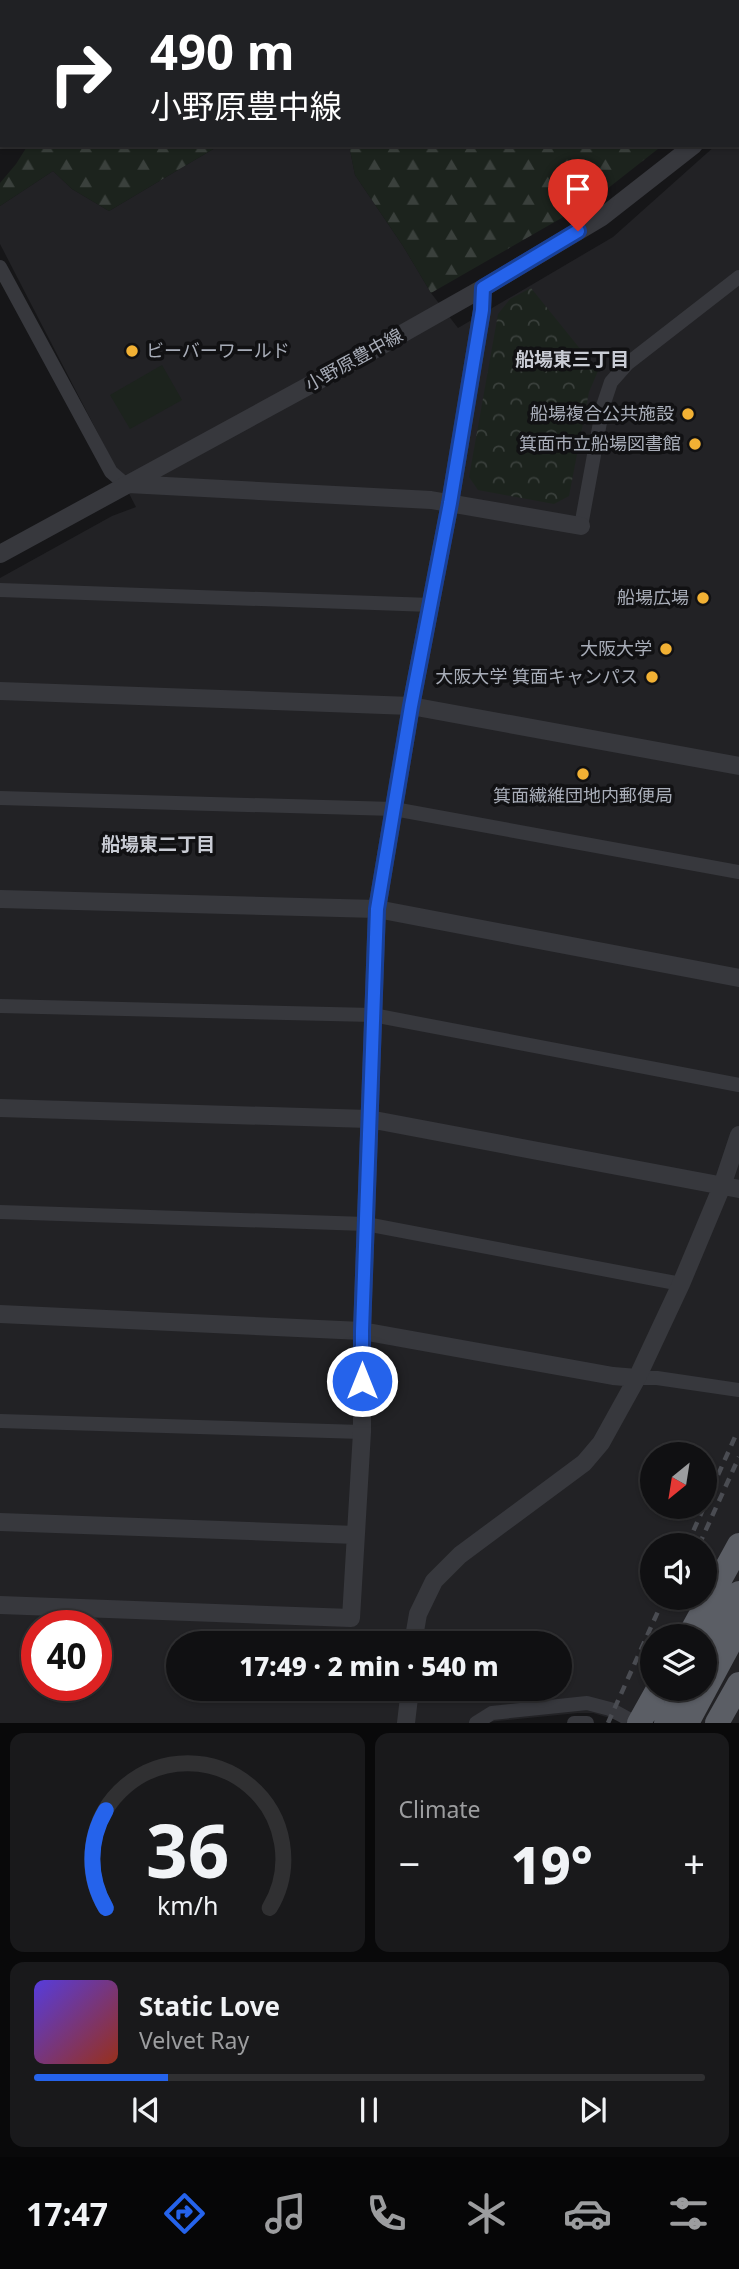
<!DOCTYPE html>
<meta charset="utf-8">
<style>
:root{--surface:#101012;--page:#19191b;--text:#f1f3f6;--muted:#9c9d9f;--line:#303032;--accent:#2563eb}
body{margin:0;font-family:"Noto Sans","Noto Sans JP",sans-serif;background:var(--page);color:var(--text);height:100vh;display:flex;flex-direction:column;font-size:26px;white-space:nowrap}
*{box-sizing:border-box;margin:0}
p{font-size:23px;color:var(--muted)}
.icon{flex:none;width:38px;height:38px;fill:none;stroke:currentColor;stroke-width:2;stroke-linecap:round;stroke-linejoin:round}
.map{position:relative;height:1723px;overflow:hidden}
.sheet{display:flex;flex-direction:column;gap:10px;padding:10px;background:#09090a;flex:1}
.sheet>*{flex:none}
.hud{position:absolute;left:0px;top:0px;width:740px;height:147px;box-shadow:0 2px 5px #0004,0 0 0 2px var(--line);background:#202124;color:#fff;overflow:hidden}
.needle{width:46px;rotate:210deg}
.buttons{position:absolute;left:640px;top:1442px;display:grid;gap:14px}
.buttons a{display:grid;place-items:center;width:77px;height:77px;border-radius:50%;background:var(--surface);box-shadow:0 2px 5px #0004,0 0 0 2px var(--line);font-size:35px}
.speed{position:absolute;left:21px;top:1610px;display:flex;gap:14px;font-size:35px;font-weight:700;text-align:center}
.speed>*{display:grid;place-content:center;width:91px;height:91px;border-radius:50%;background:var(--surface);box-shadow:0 2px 5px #0004,0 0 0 2px var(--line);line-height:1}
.speed .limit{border:10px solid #d22;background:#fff;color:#111}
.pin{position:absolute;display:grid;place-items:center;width:60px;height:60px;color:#fff;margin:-72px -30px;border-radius:50% 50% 50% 0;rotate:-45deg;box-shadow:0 0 7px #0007}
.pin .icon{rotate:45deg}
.me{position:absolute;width:77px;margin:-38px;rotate:0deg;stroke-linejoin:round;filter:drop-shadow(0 0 5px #0008)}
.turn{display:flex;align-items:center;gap:24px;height:147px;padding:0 35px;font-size:32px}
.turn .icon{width:91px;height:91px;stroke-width:2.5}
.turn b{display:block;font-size:49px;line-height:60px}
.big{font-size:52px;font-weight:800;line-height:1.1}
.sheet .tile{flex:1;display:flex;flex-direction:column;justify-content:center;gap:10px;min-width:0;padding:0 24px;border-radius:14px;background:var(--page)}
.sheet .dial{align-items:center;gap:0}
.dial svg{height:182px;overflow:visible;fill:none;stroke:var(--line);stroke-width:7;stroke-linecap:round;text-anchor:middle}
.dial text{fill:var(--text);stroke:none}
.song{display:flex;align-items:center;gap:21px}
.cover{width:84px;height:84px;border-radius:10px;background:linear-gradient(135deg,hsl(250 70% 55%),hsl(10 70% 35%))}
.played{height:7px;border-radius:4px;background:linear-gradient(90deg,var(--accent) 20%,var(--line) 20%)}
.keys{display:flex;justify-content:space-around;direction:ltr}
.heat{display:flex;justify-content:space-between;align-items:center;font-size:38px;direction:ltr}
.sheet .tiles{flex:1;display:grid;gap:10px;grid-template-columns:1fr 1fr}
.tile:last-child{grid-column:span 2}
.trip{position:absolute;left:166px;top:1631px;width:406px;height:70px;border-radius:35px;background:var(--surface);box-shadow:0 2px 5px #0004,0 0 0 2px var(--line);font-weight:800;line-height:70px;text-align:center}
.tab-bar{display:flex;height:112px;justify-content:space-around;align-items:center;background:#060607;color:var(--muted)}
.tab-bar .icon{width:49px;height:49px}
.tab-bar .active{color:var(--accent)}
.tab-bar b{font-size:32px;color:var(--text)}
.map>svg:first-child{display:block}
.built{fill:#222225;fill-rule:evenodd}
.grass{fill:#1c231d}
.forest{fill:url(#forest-firs)}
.park{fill:url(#park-crowns)}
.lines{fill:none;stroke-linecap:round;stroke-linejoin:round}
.minor{stroke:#37383d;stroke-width:14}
.tertiary{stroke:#37383d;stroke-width:18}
.trunk{stroke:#5b5e65;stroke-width:24}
.rail{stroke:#4a4c52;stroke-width:4.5;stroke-dasharray:9 7;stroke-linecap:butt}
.route-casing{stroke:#184099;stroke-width:18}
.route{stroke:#2563eb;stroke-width:12}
.poi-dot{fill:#f2b134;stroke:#111113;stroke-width:2.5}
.labels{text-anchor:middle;stroke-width:7;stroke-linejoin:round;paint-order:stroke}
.poi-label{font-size:18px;fill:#a8adb8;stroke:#111113;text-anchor:end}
.street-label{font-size:18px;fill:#a8adb8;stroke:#111113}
.neighbourhood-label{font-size:19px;font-weight:bold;fill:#c9ccd4;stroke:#111113}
</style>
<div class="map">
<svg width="739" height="1723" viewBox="0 0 739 1723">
<defs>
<pattern id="forest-firs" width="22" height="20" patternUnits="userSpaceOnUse" patternTransform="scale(1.75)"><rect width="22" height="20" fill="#1c231d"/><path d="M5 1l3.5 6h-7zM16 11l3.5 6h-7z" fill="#3a403c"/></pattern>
<pattern id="park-crowns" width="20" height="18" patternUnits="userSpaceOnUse" patternTransform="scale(1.75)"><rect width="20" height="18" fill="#1c231d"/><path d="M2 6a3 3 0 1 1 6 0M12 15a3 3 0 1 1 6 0" fill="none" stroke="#3a403c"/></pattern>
</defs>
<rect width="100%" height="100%" fill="#161618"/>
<!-- built -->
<path class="built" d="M739 124V1723H626L593 1713H578L479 1723H0V578L112 516 136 507 0 244V206L53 171 72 189 109 211 220 145H349L355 175 403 246 431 293 458 328 613 237 716 145H738ZM653 1454H705V1507H653ZM653 1545H705V1598H653ZM37 1626H96V1685H37ZM653 1636H705V1689H653ZM178 1643H560V1689H178Z"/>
<!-- grass -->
<path class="grass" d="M162 365 182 400 130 429 110 395Z"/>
<!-- forest -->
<path class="forest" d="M582 0H739V85L738 2H580Z
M28 145H220L109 211 72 189 53 171 0 206V183L16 164Z
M349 145H663L593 200 431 293 403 246 355 175Z"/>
<!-- park -->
<path class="park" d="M531 288 598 371 589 392 569 496 554 504 478 490 469 477 498 314 510 299Z"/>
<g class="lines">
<!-- minor -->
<path class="minor" d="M341 0 350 2
M509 0 510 2
M357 2 381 0
M0 78 2 77
M0 113 2 115
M0 131 2 129
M0 267 111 472 125 484
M581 526 603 406 611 382 627 364 739 277
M0 590 431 605
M0 798 394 809 739 872
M0 1006 373 1015 739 1085
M0 1212 366 1224 681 1284
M637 1378H657L739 1390
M0 1421 362 1432
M476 1723 492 1713 587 1703 610 1709 630 1720H641
M574 1723H587"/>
<!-- tertiary -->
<path class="tertiary" d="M115 0 122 2
M536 2 539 0
M738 111H739
M128 484 431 500 581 526
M0 554 354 361 483 288 602 217 694 145
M0 691 411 706 739 766
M0 899 377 909 739 978
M0 1108 369 1119 739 1189
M0 1314 362 1331 613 1376 637 1378
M0 1522 356 1535
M0 1605 351 1618 362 1432V1331L377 909 411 706 450 503 482 310 483 288
M413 1643 418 1614 434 1581 460 1555 584 1463 601 1443 637 1378 681 1284 722 1186 739 1135
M406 1723 410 1689"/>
<!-- trunk -->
<path class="trunk" d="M689 1636 739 1545
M712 1642 739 1593
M639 1723 658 1689
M666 1723 686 1689
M687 1723 739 1626
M717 1723 739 1684"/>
<!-- rail -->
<path class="rail" d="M705 1504 735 1437
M687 1545 704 1507
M699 1545 739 1457
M608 1723 664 1598"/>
</g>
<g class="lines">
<!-- route casing -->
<g class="route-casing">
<path id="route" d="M362 1381V1331L377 909 411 706 450 503 482 310 483 288 578 231"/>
</g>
<!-- route -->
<use href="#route" class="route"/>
</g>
<!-- markers -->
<g class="poi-dot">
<circle cx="132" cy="351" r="7"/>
<circle cx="688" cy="414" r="7"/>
<circle cx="695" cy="444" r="7"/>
<circle cx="703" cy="598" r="7"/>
<circle cx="666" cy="649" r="7"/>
<circle cx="652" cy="677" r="7"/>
<circle cx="583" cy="774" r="7"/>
</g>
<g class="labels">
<!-- poi labels -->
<g class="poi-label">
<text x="146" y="357" text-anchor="start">ビーバーワールド</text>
<text x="674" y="420">船場複合公共施設</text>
<text x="681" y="450">箕面市立船場図書館</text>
<text x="689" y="604">船場広場</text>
<text x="652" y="655">大阪大学</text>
<text x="638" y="683">大阪大学 箕面キャンパス</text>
<text x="583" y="802" text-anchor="middle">箕面繊維団地内郵便局</text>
</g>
<!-- street labels -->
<g class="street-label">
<text transform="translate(354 360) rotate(-29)" y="6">小野原豊中線</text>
</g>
<!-- neighbourhood labels -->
<g class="neighbourhood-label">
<text x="572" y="366">船場東三丁目</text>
<text x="158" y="851">船場東二丁目</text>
</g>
</g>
</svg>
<div class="buttons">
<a><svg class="needle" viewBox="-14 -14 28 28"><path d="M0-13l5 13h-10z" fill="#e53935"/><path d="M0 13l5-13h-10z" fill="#9c9d9f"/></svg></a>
<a><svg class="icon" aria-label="sound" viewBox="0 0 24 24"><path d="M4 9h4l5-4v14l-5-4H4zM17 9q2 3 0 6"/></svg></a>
<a><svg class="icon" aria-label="layers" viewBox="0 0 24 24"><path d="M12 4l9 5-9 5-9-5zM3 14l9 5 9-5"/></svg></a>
</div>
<div class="speed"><div class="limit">40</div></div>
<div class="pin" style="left:578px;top:231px;background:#d93025"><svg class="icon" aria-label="arrive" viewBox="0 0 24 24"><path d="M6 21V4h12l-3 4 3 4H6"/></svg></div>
<svg class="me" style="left:362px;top:1381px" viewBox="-20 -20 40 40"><circle r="17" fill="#2563eb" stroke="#fff" stroke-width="3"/><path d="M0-11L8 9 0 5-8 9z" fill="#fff"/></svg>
<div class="trip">17:49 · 2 min · 540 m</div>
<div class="hud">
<div class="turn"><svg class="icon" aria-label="right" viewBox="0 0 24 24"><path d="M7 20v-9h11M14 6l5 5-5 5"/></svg><div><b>490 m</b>小野原豊中線</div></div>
</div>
</div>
<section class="sheet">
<div class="tiles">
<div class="tile dial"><svg viewBox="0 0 100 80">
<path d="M14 69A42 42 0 1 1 86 69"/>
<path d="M14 69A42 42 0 0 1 14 26" stroke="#2563eb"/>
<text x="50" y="56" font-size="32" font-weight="700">36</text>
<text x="50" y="72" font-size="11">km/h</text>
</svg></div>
<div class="tile"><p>Climate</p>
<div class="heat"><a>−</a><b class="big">19°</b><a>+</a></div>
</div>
<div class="tile">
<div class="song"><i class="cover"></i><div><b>Static Love</b><p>Velvet Ray</p></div></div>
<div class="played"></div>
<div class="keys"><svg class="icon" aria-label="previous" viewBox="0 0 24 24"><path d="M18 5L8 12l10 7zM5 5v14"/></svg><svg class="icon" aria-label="pause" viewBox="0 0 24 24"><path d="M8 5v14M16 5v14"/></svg><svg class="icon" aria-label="next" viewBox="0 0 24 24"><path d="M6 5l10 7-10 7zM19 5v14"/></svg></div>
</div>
</div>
</section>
<nav class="tab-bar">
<b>17:47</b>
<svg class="icon active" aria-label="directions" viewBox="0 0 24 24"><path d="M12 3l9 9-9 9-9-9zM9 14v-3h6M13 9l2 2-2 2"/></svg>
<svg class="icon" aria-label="music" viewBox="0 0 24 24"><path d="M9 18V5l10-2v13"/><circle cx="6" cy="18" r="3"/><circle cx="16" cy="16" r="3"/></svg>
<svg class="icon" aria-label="phone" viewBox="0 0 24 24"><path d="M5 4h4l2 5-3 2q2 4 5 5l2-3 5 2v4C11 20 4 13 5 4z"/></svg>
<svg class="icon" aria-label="climate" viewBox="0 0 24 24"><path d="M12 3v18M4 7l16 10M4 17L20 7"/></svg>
<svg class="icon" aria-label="car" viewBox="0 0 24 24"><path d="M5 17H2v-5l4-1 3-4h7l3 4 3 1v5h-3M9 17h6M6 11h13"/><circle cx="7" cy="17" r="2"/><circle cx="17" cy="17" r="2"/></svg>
<svg class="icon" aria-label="filters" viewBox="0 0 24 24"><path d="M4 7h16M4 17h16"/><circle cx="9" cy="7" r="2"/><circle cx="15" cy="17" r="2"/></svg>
</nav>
